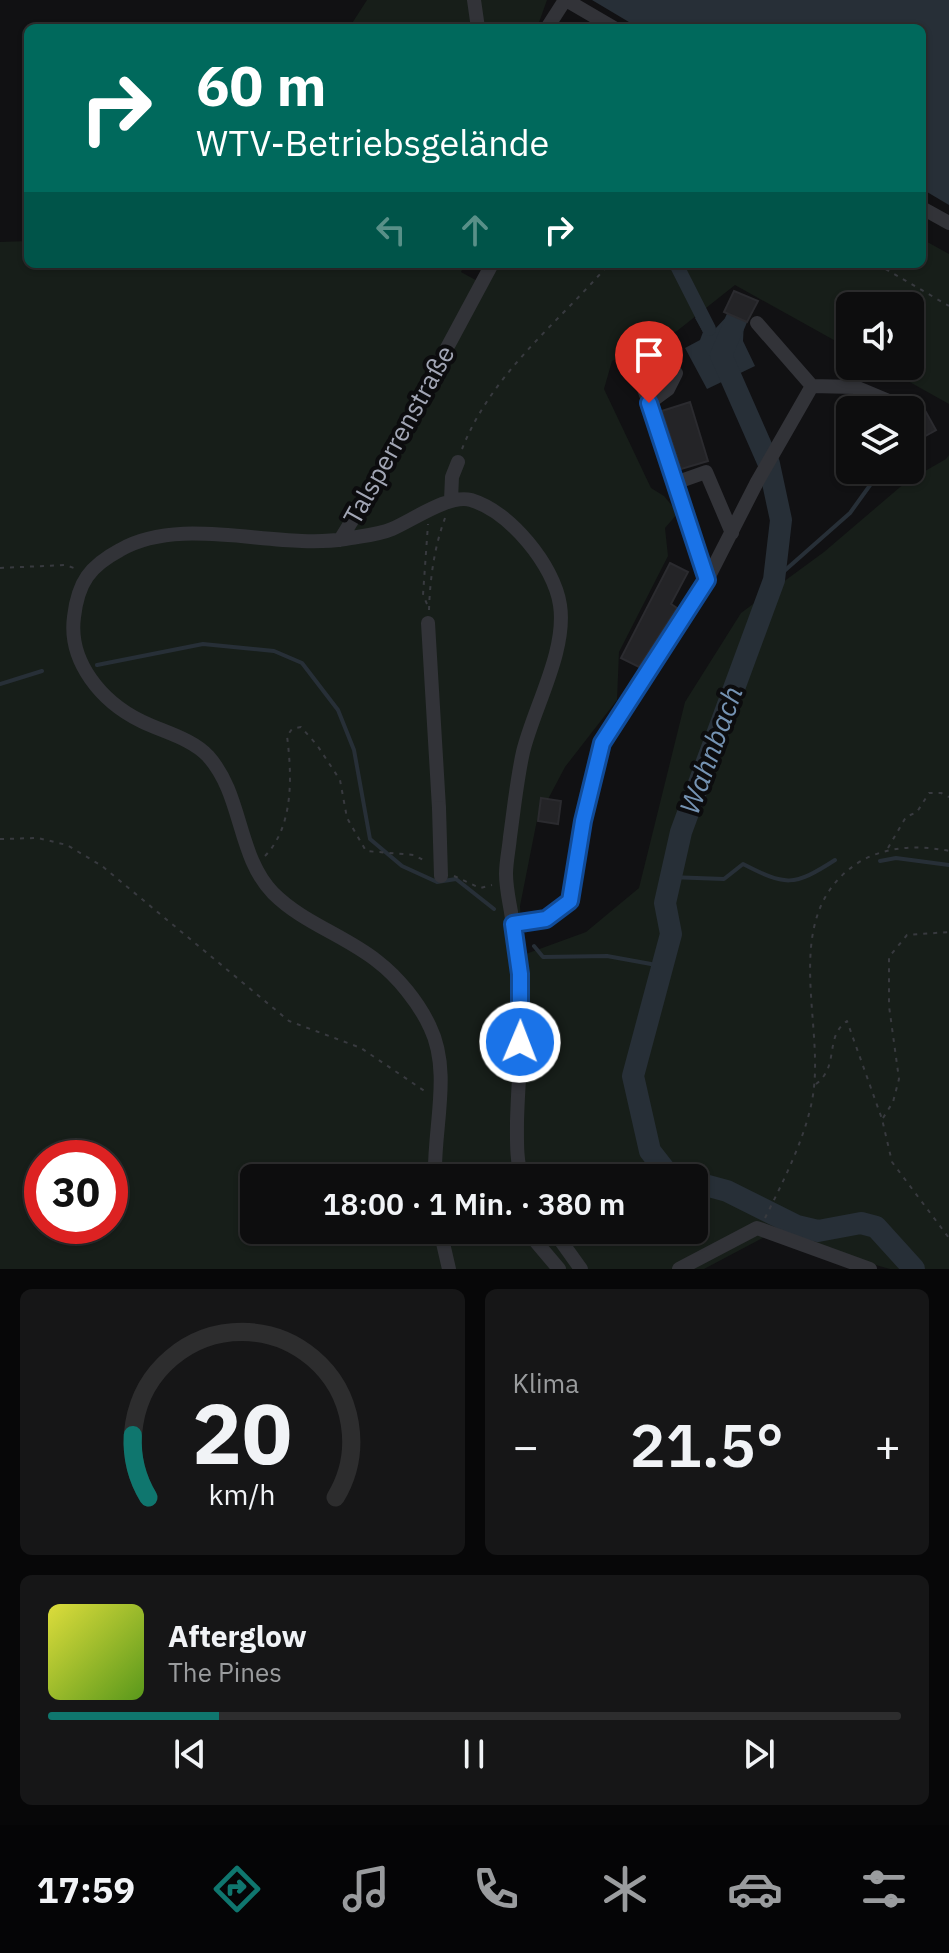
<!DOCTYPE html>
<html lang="de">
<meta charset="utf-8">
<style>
:root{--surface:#0d0d0e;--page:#161617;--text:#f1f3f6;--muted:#9a9c9e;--line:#2d2d2e;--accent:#0f766e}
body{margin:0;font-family:"IBM Plex Sans",sans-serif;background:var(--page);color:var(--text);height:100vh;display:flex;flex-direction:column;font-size:30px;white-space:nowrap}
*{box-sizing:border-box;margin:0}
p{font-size:26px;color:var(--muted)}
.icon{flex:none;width:44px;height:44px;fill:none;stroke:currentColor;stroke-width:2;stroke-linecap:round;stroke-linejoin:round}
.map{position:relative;height:1269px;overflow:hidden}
.drawer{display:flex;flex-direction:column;gap:20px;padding:20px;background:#070708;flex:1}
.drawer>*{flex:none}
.hud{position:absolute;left:24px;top:24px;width:902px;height:244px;border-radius:12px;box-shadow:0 2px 6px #0004,0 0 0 2px var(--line);background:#00695c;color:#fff;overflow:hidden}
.fabs{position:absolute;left:836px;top:292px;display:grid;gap:16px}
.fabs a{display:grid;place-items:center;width:88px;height:88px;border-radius:12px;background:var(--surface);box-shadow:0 2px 6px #0004,0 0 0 2px var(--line);font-size:40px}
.speed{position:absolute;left:24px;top:1140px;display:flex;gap:16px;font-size:40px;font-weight:700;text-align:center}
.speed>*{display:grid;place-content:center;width:104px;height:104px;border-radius:50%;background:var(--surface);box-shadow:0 2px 6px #0004,0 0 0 2px var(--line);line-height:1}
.speed .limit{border:12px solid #d22;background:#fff;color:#111}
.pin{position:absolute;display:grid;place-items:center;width:68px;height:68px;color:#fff;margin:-82px -34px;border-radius:50% 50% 50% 0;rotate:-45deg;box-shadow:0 0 8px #0007}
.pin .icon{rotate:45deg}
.me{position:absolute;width:88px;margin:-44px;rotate:1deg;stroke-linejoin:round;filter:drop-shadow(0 0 6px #0008)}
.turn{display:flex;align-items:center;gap:28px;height:168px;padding:0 40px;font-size:36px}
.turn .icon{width:104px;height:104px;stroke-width:2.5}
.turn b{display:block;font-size:56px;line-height:68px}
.lanes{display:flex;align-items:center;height:76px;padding:0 40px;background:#0003;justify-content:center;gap:40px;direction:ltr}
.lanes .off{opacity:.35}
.big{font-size:60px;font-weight:600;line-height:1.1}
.drawer .tile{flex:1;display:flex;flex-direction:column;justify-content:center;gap:12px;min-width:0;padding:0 28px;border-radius:12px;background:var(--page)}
.drawer .dial{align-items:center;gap:0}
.dial svg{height:208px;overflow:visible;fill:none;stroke:var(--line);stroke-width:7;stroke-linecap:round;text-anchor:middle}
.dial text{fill:var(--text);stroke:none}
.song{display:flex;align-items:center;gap:24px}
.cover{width:96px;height:96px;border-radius:12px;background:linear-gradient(135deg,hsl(60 70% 55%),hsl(90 70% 35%))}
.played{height:8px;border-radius:4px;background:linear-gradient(90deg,var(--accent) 20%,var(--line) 20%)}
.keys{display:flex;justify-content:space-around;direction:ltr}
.heat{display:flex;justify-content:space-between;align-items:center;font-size:44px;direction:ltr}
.drawer .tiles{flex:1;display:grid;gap:20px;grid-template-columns:1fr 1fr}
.tile:last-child{grid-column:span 2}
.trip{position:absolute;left:240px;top:1164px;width:468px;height:80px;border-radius:12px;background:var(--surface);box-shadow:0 2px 6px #0004,0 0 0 2px var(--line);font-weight:600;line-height:80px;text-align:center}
.dock{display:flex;height:128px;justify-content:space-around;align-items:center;background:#050506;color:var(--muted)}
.dock .icon{width:56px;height:56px}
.dock .active{color:var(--accent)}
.dock b{font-size:36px;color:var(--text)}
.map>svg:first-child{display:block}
.green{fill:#171e19;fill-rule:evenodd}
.water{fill:#272f37}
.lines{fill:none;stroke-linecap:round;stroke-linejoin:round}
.stream{stroke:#272f37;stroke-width:4}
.canal{stroke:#272f37;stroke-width:14}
.river{stroke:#272f37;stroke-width:22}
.building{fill:#242427;stroke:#2b2b2f;stroke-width:2}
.path{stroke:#383a3f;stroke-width:2;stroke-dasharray:4 6;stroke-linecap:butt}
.minor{stroke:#323338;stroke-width:14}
.minor-bridge{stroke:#323338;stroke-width:14}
.route-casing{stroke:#114b97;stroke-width:20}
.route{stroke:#1a73e8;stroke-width:14}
.labels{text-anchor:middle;stroke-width:8;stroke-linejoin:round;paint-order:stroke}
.street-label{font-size:26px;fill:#a2a6b5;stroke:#0c0c0e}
.water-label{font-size:28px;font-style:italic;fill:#7593b3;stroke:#0c0c0e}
</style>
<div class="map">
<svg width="949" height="1269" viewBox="0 0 949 1269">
<rect width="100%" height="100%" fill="#111113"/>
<!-- green -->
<path class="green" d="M367 0H547L537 28H349Z
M922 239 949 254V404L881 366H910V306H850V349L735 285 677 331 612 361 604 389 651 488 664 496 678 513 665 528 668 556 619 652 617 700 565 767 537 820 520 906 523 955 586 932 639 888 685 702 741 613 824 552 906 482 946 459 949 455V1269H890L768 1235 704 1269H0V242L28 241V264H465L461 272 481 283 491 264H922ZM42 1158H110V1226H42ZM254 1178H694V1230H254Z"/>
<!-- water -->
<path class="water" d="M592 0H949V205L922 189V28H639Z
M705 312 715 329 729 314 744 321 743 341 755 366 707 389 685 348 700 340 703 332 695 318Z"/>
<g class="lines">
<!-- stream -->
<path class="stream" d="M774 580 850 513 881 470
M97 665 203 644 274 651 302 663 338 710 354 750 370 839 402 866 437 882 456 879 494 909
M0 684 42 671
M880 861 896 858 949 865
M669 877 724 879 743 864C786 886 793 887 835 860
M534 946 543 957 607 956 662 966"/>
<!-- canal -->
<path class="canal" d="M676 264 709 329"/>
<!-- river -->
<path class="river" d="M681 1178 668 1174 650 1151 633 1076 671 934 665 903 681 832 774 580 781 520 769 464 721 355 737 318
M694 1182 727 1191 797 1226 818 1231 861 1223 876 1227 914 1269"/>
</g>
<!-- building -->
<path class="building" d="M734 291 758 301 747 322 724 312Z
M690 402 708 461 681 469 662 411Z
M922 405 936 430 920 439 916 432 910 435V412Z
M670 563 688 572 671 604 677 608 639 667 621 658Z
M541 798 561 801 558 824 538 821Z"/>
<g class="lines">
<!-- path -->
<path class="path" d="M877 264 949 306
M462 449C492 373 557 324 609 264
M0 568 65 565 74 568
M427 604 423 595 428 524
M429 610C430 579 434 548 445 518
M0 839 38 838 67 845 102 866 289 1021 361 1048 426 1092
M888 848 906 817 917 812 929 793H941L949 797
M265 856C294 826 292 775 287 736L292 729 301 727 317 745 340 780 347 818 366 851 414 855 427 862
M454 876 480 888 492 885
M816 1084C840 1066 824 1037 847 1021L882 1119 892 1162 949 1238
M883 1118 893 1102 899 1079 889 1006V957L907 935 949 932
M765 1218C784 1180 810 1129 814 1087 822 1013 780 910 861 861 887 846 920 845 949 851"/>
<!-- minor -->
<path class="minor" d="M474 0 478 28
M566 0 614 28
M547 28 565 0
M922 208 949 223
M757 323 812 386 855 387 898 405 899 410
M649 403 668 389 676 373 658 363 640 378 649 403 707 580
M675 483 706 472 732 533
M451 500 452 477 458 462
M340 540 369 493 492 264
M428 623 439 808
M513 924 546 919 570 901 583 821 602 743 707 580 757 482 812 386
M435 1178C433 1130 452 1072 430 1027 419 1003 398 977 377 961 344 935 303 923 273 893 237 856 243 795 208 756 191 738 163 732 141 721 102 702 68 662 74 617 78 582 90 566 120 550 182 514 276 550 345 539 361 536 378 535 392 529 413 520 449 494 471 500 510 512 554 565 560 605 567 651 534 707 523 752 517 779 514 808 510 837 509 849 506 862 506 874 506 887 509 900 511 912 516 944 520 975 521 1007 522 1045 518 1083 517 1121 517 1140 516 1160 522 1178
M440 1230 449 1269
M526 1230 559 1269
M553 1230 581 1269
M679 1269 757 1228 870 1269"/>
<!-- minor-bridge -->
<path class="minor-bridge" d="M439 808 441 876"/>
</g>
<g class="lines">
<!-- route casing -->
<g class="route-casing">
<path id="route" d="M520 1042V974L513 924 546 919 570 901 583 821 602 743 707 580 649 403"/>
</g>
<!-- route -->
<use href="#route" class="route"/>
</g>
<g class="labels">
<!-- street labels -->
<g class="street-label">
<text transform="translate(399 435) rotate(-61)" y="9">Talsperrenstraße</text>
</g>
<!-- water labels -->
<g class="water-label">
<text transform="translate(711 750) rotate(-70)" y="10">Wahnbach</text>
</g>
</g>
</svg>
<div class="fabs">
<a><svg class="icon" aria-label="sound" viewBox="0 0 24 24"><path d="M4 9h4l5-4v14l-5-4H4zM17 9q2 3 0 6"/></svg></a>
<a><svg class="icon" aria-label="layers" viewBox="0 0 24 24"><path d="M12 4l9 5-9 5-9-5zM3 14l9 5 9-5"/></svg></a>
</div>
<div class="speed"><div class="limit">30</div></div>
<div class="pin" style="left:649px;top:403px;background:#d93025"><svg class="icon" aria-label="arrive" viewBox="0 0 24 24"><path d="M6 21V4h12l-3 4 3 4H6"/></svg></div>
<svg class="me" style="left:520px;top:1042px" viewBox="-20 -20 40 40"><circle r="17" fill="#1a73e8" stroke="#fff" stroke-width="3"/><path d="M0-11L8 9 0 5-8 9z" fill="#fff"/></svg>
<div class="trip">18:00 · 1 Min. · 380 m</div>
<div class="hud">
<div class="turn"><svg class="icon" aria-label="right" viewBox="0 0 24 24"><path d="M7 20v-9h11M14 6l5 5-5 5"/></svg><div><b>60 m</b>WTV-Betriebsgelände</div></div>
<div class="lanes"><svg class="icon off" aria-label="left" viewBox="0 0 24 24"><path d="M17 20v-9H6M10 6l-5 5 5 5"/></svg><svg class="icon off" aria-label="ahead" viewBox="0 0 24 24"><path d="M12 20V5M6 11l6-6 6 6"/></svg><svg class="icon" aria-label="right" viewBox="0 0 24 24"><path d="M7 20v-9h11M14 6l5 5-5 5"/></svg></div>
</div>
</div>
<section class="drawer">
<div class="tiles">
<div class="tile dial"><svg viewBox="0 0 100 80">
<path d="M14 69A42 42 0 1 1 86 69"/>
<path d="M14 69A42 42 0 0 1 8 45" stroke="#0f766e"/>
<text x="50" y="56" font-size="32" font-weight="700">20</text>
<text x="50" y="72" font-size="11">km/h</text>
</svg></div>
<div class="tile"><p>Klima</p>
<div class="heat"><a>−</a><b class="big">21.5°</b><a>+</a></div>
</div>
<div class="tile">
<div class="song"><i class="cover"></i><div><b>Afterglow</b><p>The Pines</p></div></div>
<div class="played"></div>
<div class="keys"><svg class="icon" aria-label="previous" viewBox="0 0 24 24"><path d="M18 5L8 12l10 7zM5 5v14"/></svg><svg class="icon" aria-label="pause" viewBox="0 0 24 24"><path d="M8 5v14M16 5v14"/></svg><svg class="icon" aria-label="next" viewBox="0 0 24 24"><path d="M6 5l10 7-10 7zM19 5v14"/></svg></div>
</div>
</div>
</section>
<nav class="dock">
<b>17:59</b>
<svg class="icon active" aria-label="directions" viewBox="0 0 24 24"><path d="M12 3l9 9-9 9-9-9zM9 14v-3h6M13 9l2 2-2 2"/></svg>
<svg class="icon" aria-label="music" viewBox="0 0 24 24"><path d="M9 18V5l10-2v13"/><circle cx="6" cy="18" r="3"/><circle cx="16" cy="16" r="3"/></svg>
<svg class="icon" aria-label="phone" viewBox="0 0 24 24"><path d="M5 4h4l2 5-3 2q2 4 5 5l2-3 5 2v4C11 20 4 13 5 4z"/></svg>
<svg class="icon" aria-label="climate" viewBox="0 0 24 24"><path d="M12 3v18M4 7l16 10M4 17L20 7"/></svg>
<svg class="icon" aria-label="car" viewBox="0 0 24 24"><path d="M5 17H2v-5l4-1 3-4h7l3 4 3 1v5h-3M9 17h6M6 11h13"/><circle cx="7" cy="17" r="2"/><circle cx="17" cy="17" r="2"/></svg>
<svg class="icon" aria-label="filters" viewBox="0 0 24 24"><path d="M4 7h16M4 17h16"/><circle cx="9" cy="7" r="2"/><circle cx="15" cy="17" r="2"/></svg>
</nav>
